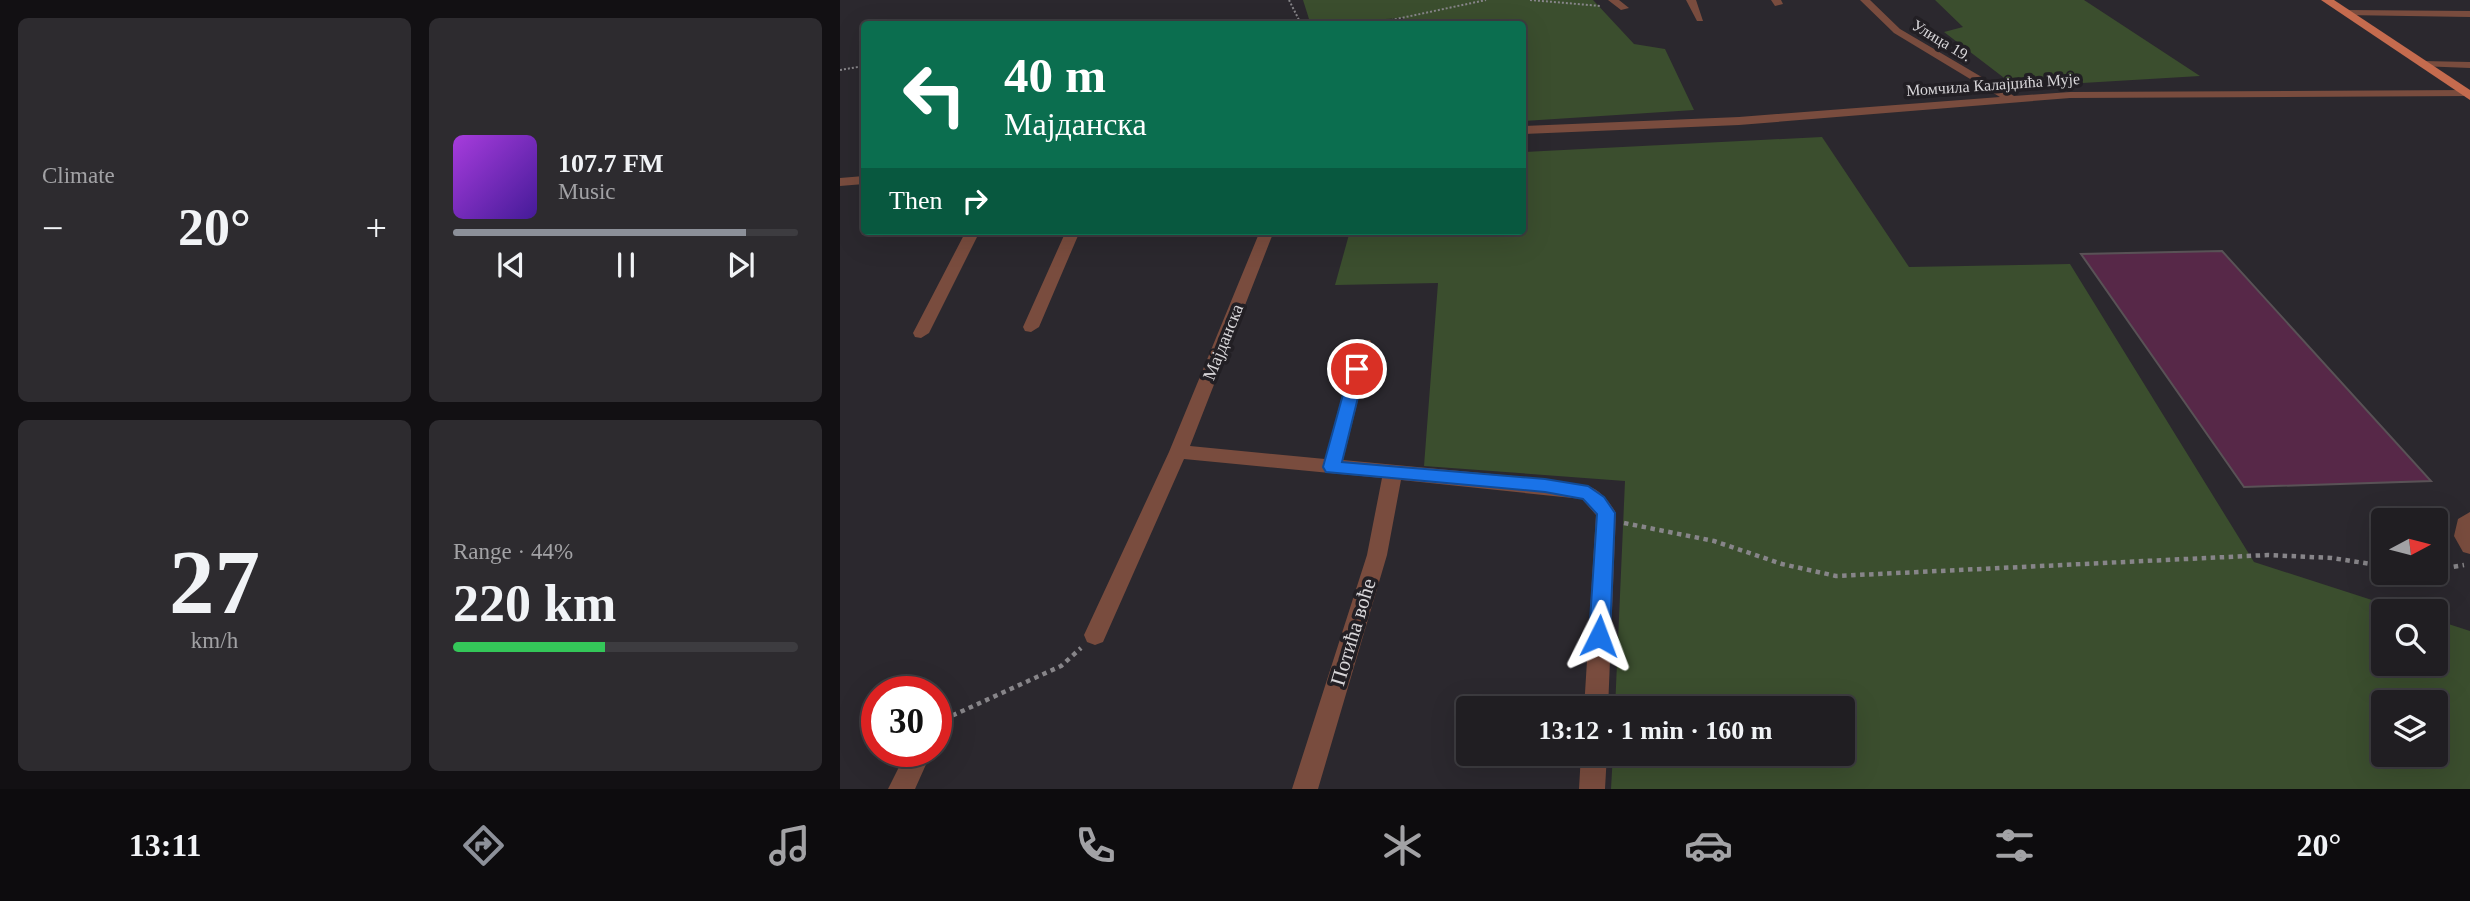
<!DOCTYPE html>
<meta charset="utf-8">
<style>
:root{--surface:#201e22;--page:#2d2b2f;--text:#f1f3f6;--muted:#a2a2a5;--line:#3d3c40;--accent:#8c9099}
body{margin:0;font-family:"Times New Roman",serif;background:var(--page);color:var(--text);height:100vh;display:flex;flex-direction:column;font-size:26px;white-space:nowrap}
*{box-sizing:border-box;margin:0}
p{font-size:23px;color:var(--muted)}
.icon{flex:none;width:38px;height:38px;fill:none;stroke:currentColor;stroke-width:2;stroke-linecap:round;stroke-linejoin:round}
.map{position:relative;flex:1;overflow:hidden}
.panel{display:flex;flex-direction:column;gap:18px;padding:18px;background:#121013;width:840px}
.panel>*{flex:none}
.top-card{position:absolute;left:21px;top:21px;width:665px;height:214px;border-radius:7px;box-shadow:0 7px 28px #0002,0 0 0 2px var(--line);background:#0b6e4f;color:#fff;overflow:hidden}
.needle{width:46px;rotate:83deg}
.tools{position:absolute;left:1531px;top:508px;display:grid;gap:14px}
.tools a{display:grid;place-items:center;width:77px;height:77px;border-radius:7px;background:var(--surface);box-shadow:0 7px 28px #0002,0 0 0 2px var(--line);font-size:35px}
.speed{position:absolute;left:21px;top:676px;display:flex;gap:14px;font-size:35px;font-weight:700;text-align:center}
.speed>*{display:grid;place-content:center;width:91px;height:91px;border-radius:50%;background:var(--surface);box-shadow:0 7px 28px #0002,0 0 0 2px var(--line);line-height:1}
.speed .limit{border:10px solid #d22;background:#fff;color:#111}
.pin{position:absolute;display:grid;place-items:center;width:60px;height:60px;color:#fff;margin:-30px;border:4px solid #fff;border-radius:50%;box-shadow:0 2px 7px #0007}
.me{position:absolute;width:77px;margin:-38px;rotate:3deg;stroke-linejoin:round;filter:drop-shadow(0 0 5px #0008)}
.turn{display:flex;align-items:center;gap:24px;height:147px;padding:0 28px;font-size:32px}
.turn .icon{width:91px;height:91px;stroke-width:2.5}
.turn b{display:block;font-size:49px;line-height:60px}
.then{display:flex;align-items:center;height:66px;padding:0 28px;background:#0003;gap:14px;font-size:26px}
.big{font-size:52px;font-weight:700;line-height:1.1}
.panel .widget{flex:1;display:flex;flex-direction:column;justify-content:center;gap:10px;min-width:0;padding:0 24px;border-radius:10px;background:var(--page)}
.panel .dial{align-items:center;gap:0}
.dial b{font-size:91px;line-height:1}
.song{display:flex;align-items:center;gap:21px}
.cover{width:84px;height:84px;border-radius:10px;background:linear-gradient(135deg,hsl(280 70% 55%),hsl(260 70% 35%))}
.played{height:7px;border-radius:4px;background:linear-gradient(90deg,var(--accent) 85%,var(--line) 85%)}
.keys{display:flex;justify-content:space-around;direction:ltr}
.heat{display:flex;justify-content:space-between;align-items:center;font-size:38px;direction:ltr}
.charge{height:10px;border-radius:5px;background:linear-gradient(90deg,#34c759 44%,var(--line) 0)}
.panel .tiles{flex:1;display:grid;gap:18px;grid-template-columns:repeat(2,1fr)}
.trip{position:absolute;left:616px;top:696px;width:399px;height:70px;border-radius:7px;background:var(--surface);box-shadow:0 7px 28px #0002,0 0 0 2px var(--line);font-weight:700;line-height:70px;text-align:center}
.tab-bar{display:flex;height:112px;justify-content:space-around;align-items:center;background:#0d0c0e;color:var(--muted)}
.tab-bar .icon{width:49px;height:49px}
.tab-bar .selected{color:var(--accent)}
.tab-bar b{font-size:32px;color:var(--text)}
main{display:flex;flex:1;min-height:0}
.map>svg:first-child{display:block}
.green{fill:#3b4e2e;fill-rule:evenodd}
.building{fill:#572848;stroke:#595256;stroke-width:2}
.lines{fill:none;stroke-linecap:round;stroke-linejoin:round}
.path-far1{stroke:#878589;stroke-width:2;stroke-dasharray:2 2;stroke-linecap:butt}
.path{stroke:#878589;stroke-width:4.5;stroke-dasharray:4.5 4.5;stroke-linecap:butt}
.street{fill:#794c3e;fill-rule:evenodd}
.primary{fill:#c56b4e;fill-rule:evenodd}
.route{fill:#1a73e8;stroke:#114b97;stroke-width:2}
.labels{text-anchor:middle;stroke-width:7;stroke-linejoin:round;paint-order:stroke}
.far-street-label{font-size:16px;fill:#d8d6d9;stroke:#221f24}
.street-label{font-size:18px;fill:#d8d6d9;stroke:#221f24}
.near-street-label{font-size:21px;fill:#d8d6d9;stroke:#221f24}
</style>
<main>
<section class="panel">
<div class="tiles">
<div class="widget"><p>Climate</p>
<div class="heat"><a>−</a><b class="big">20°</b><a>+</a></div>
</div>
<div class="widget">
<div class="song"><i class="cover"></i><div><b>107.7 FM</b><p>Music</p></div></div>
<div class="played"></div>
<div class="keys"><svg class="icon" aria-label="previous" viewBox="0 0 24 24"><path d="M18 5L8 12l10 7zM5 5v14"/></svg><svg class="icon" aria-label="pause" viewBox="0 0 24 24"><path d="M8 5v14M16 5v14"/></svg><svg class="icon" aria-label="next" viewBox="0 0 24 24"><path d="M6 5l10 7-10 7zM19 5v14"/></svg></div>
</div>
<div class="widget dial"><b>27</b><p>km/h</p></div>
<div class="widget"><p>Range · 44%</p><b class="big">220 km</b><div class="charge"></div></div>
</div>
</section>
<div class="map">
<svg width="1630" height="789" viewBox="0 0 1630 789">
<rect width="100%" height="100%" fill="#2b282e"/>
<!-- green -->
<path class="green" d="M463 0H753L794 44 825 49 854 110 683 121 682 24H563L564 18 491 22 469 19Z
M1095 0H1244L1360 76 1176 87 1104 32 1123 27Z
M982 137 1069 267 1230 264 1414 562 1566 611H1544V663H1596V620L1630 631V789H771L773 754H1003V709H775L785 481 584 466 598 283 495 285 510 231H682L683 152ZM1544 702H1596V754H1544Z"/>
<!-- building -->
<path class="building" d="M1382 251 1591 481 1404 487 1241 254Z"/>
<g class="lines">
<!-- path-far1 -->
<path class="path-far1" d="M449 0 459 20 476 24
M690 0 761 6
M547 21 646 0
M438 24 459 20
M480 24 547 21 554 24
M0 70 24 66"/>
<!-- path -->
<path class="path" d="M784 523 874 541 942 564 996 576 1428 555 1492 558 1544 566
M1596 570 1624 565
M96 723 221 666 241 648"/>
<!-- street -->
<path class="street" d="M768 0H779L789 8 781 10Z
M846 0H856L863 21H857Z
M931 0H941L943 4 935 6Z
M1020 0H1030L1060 29 1174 96 1230 92 1627 90H1630V96L1230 98 899 125 682 134V126L899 117 1160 97 1054 33Z
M1507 10 1630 11V17L1504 15 1502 13Z
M1583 61 1630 62V68L1579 66V62Z
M24 176V184L0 186V178Z
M126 231H140L89 333 81 338 75 337 73 333Z
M226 231H240L199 327 191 332 185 331 183 327Z
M420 231H434L350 446 485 459 516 344 518 340H530L532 344 503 460 705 479 748 486C759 489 770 502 776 513L768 709H744L756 515 742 499 561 480 547 555 478 789H452L527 555 542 478 344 459 263 642 255 645 247 642 244 635 329 452Z
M1630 512V554L1623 552 1614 536 1618 519Z
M67 751H92L75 789H48Z
M741 754H767L765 789H739Z"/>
<!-- primary -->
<path class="primary" d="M1481 0H1494L1630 90V100Z"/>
</g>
<!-- route -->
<path class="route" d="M517 364 525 369 502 462 705 479 748 486 764 497 775 513 770 636 767 643 759 645 752 643 749 636 757 514 743 499 705 492 486 472 483 467 510 369Z"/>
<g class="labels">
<!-- far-street labels -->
<g class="far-street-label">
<text transform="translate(1102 40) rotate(31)" y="6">Улица 19.</text>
<text transform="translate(1153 84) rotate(-4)" y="6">Момчила Калајџића Мује</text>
</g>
<!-- street labels -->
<g class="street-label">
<text transform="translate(383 342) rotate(-68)" y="6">Мајданска</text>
</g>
<!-- near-street labels -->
<g class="near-street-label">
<text transform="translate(513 632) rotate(-73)" y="7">Потића воће</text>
</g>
</g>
</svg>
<div class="tools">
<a><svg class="needle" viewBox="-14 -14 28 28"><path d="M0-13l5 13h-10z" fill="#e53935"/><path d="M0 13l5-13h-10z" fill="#a2a2a5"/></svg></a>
<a><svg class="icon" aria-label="search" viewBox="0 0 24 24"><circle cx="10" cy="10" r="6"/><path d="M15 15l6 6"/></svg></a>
<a><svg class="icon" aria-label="layers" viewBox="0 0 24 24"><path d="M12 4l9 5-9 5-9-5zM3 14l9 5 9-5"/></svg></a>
</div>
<div class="speed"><div class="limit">30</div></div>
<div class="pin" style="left:517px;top:369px;background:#d93025"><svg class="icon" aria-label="arrive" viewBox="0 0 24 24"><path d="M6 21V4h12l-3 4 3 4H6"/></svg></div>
<svg class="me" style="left:759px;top:636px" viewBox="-20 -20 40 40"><path d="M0-17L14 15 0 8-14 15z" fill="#1a73e8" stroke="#fff" stroke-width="4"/></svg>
<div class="trip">13:12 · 1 min · 160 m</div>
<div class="top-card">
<div class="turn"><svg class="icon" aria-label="left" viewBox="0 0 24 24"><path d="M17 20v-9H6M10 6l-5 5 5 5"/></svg><div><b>40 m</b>Мајданска</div></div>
<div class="then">Then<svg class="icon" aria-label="right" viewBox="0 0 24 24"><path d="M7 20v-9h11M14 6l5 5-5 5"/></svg></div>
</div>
</div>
</main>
<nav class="tab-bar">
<b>13:11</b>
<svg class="icon selected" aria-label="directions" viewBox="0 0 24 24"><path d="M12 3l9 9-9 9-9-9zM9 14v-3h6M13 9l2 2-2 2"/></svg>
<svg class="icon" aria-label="music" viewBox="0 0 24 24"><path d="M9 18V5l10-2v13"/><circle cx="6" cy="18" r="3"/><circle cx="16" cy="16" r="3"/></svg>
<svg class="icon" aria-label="phone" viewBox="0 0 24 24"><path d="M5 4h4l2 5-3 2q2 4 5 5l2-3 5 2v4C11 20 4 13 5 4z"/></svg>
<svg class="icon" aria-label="climate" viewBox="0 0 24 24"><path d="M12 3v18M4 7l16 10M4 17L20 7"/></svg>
<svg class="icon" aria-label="car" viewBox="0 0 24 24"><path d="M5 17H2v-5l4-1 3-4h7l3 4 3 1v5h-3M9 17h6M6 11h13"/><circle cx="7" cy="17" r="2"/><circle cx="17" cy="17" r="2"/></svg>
<svg class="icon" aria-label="filters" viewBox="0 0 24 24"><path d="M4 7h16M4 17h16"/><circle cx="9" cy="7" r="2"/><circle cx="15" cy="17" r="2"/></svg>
<b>20°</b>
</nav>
